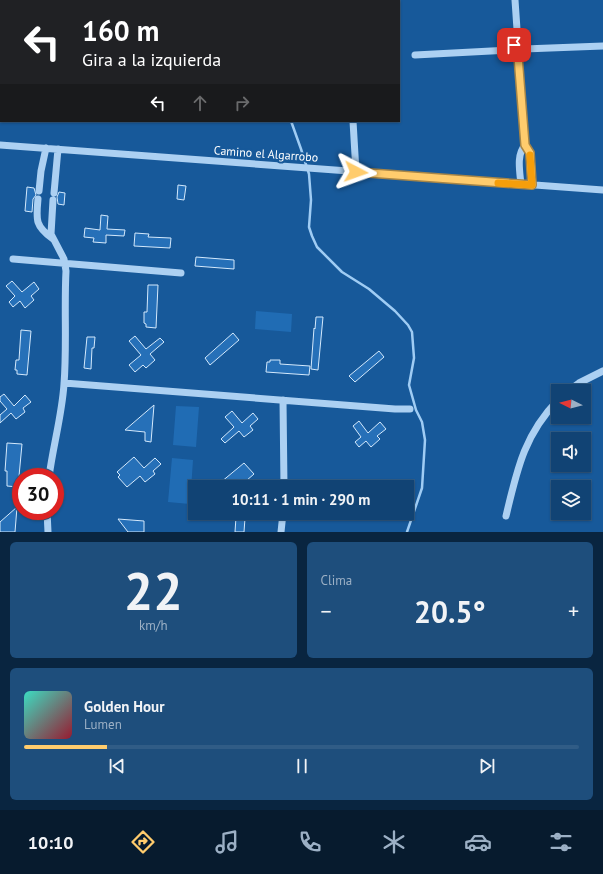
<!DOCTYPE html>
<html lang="es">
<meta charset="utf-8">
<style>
:root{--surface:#114374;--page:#1e4e7c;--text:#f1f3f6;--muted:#9cb0c5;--line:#305c86;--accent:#ffcc6d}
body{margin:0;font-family:"PT Sans",sans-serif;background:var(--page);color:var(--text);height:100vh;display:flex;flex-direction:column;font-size:15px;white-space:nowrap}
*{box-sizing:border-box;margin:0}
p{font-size:13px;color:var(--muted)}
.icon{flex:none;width:22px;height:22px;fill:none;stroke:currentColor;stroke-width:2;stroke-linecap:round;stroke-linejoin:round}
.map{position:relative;height:532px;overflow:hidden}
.side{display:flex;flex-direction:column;gap:10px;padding:10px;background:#092540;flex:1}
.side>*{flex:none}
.guide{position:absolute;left:0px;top:0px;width:400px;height:122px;box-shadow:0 1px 3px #0004,0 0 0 1px var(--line);background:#202124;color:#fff;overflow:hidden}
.needle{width:26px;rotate:276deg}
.buttons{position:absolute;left:551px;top:384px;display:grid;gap:8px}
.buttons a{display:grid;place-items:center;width:40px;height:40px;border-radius:0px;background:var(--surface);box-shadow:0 1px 3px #0004,0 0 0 1px var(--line);font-size:20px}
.speed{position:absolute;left:12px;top:468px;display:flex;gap:8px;font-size:20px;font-weight:700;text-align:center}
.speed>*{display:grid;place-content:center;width:52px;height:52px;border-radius:50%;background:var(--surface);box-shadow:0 1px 3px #0004,0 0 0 1px var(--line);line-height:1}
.speed .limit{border:6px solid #d22;background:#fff;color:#111}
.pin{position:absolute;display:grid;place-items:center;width:34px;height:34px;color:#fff;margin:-17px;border-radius:8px;box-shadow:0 2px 6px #0006}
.me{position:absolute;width:44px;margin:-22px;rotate:94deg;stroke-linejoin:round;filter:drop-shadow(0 0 3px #0008)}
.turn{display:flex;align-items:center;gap:14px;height:84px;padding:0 16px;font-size:18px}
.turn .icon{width:52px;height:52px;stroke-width:2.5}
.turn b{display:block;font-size:28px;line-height:34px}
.lanes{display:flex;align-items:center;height:38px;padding:0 16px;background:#0003;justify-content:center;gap:20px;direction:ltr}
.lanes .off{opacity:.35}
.big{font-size:30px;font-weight:700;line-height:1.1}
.side .widget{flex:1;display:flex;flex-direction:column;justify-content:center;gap:6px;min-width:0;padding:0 14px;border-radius:6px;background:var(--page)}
.side .dial{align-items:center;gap:0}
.dial b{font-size:52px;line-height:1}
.song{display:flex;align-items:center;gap:12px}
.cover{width:48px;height:48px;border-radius:6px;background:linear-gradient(135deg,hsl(170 70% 55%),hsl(350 70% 35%))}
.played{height:4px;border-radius:2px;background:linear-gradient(90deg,var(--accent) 15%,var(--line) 15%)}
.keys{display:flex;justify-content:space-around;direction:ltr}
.heat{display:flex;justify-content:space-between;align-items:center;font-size:22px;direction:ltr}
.side .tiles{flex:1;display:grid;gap:10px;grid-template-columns:1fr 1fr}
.widget:last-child{grid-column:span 2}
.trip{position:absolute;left:188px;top:480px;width:226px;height:40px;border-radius:0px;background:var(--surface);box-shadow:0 1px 3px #0004,0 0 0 1px var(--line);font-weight:700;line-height:40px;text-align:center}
.menu{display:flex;height:64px;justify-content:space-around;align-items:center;background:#071b2e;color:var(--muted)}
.menu .icon{width:28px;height:28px}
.menu .selected{color:var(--accent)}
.menu b{font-size:18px;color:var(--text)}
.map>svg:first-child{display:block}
.green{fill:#206cb4}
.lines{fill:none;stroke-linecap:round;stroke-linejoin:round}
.stream{stroke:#9fccf4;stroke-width:2.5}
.building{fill:#2670b8;stroke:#d4e9fc}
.minor{stroke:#acd0f2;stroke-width:7}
.route-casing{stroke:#a68547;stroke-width:10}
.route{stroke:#ffcc6d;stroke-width:7}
.slow{stroke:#f59e0b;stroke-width:7}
.labels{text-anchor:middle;stroke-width:4;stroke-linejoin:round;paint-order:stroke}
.street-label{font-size:12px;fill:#fff;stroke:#17599a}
</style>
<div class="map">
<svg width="603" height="532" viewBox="0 0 603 532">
<rect width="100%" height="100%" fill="#17599a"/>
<!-- green -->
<path class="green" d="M256 311 292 314 291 332 255 329Z
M176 406 199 407 196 447 173 445Z
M172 458 193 460 190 504 168 502Z"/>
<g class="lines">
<!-- stream -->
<path class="stream" d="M257 0 258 1
M291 121 301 149 309 174 311 200 309 227 312 236 317 247 342 272 369 289 395 311 408 325 412 332 414 358 409 385 416 410 422 422 425 440 422 488 407 532"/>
</g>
<!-- building -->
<path class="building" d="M178 185 186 186 184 200 177 199Z
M27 187 34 188 36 195 33 199 32 212 25 211Z
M59 192 65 193 64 205 58 204 57 197Z
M101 215 108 216 107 229 125 230 124 236 106 235V243L93 242 94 238 84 237 85 228 100 230Z
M135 233 149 234 148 237 171 238 170 248 134 246Z
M196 257 234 260V269L195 266Z
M12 281 22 292 34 282 39 289 31 296 34 300 25 308 20 301 13 307 9 302 15 296 6 286Z
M148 285H158L156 328 146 327V324L144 323V312H147Z
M316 317H323L318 370 311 369 314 328 315 329Z
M21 330 31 331 27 375 17 374V370H15L16 360H19Z
M233 333 239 340 210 365 205 358Z
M135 336 146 349 160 338 164 342 150 354 155 360 146 368 143 365 135 372 129 365 141 355 129 341Z
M87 337H95L94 348H92L91 369 84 368Z
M379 351 384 357 355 382 349 376Z
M270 360H280V364L310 366 309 375 266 372 267 362H270Z
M4 394 14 406 25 395 31 402 23 408 25 412 16 419 11 413 0 423V415L7 409 0 401V397Z
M154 405 151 442 145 441V432L125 430Z
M232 411 242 423 253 413 258 419 250 426 253 430 244 437 239 431 225 443 221 439 234 427 225 417Z
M359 421 368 433 380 422 386 429 377 436 380 439 371 447 366 441 359 447 355 442 361 437 353 426Z
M7 443 22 444 18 487 7 486V471H5Z
M134 457 144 468 155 458 161 464 153 471 155 474 145 482 140 476 127 487 118 477 120 475 117 472Z
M244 463 254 474 239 487H215Z
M17 507 15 532H0V522Z
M236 517 245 518 244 532H235Z
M118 519 144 521V532H128Z"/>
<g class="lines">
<!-- minor -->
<path class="minor" d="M345 0V1
M515 0 518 44
M52 1 53 0
M0 23H1
M524 49 603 46
M415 55 512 50
M518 56 525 145C534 155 531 172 532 185
M353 121 356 172
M0 145 603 190
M521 185C520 172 516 155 525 145
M39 191 41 171 46 148
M54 193 58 149
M38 199C36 220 35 226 53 239
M13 259 181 273
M64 383 395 409H410
M568 391 579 383 603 371
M283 400 284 487
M49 477C53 446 62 415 64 384 67 346 64 308 66 271L64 259 51 234 53 200
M47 511 48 532
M506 516C517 470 524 435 558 400
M281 532 283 513"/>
</g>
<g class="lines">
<!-- route casing -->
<g class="route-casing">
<path id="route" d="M356 172 532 185 530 153 525 145 518 56C513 55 511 50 514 45"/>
</g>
<!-- route -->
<use href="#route" class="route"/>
<!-- slow -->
<path class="slow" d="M498 183 532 185 530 155"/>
</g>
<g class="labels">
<!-- street labels -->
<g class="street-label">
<text transform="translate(266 154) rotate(4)" y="4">Camino el Algarrobo</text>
</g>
</g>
</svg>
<div class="buttons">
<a><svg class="needle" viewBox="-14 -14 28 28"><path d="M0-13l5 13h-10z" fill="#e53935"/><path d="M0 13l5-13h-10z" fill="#9cb0c5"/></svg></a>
<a><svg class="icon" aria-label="sound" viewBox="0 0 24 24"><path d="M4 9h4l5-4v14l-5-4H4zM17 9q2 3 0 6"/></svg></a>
<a><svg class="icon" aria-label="layers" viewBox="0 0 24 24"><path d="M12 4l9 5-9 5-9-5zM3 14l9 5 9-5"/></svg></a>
</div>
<div class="speed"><div class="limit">30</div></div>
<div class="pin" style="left:514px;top:45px;background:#d93025"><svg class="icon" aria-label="arrive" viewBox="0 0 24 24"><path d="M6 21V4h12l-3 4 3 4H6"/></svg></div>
<svg class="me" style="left:356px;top:172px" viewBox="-20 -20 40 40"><path d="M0-17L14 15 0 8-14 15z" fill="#ffcc6d" stroke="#fff" stroke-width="4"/></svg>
<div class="trip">10:11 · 1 min · 290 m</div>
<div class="guide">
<div class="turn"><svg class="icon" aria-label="left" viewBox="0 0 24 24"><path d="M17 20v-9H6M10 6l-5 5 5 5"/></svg><div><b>160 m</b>Gira a la izquierda</div></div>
<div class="lanes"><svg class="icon" aria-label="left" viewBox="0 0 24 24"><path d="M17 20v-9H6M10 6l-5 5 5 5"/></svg><svg class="icon off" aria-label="ahead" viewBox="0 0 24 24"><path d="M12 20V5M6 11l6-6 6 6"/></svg><svg class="icon off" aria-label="right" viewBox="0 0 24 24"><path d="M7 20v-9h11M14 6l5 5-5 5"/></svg></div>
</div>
</div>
<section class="side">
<div class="tiles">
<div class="widget dial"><b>22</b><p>km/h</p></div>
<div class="widget"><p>Clima</p>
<div class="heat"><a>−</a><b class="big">20.5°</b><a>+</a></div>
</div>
<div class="widget">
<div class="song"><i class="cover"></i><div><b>Golden Hour</b><p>Lumen</p></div></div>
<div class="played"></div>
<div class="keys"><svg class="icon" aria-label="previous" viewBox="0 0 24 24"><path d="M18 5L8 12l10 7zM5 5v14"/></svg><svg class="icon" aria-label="pause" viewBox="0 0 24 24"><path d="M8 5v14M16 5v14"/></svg><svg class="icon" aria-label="next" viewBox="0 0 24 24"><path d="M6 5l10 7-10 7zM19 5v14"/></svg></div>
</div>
</div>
</section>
<nav class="menu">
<b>10:10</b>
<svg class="icon selected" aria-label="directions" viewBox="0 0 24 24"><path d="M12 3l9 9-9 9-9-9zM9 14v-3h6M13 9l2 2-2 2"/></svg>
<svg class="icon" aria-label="music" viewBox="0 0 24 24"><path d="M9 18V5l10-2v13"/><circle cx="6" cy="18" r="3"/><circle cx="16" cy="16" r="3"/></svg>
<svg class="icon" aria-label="phone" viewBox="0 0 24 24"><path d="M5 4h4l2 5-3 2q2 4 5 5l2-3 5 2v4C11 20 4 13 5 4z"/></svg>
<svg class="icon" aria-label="climate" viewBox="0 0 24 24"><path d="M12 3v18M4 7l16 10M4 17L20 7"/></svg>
<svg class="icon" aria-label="car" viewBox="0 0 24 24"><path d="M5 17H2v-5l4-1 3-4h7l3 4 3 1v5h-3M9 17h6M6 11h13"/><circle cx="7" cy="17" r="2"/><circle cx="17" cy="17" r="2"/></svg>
<svg class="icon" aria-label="filters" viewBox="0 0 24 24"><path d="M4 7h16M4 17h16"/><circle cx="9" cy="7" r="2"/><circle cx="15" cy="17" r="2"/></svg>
</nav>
